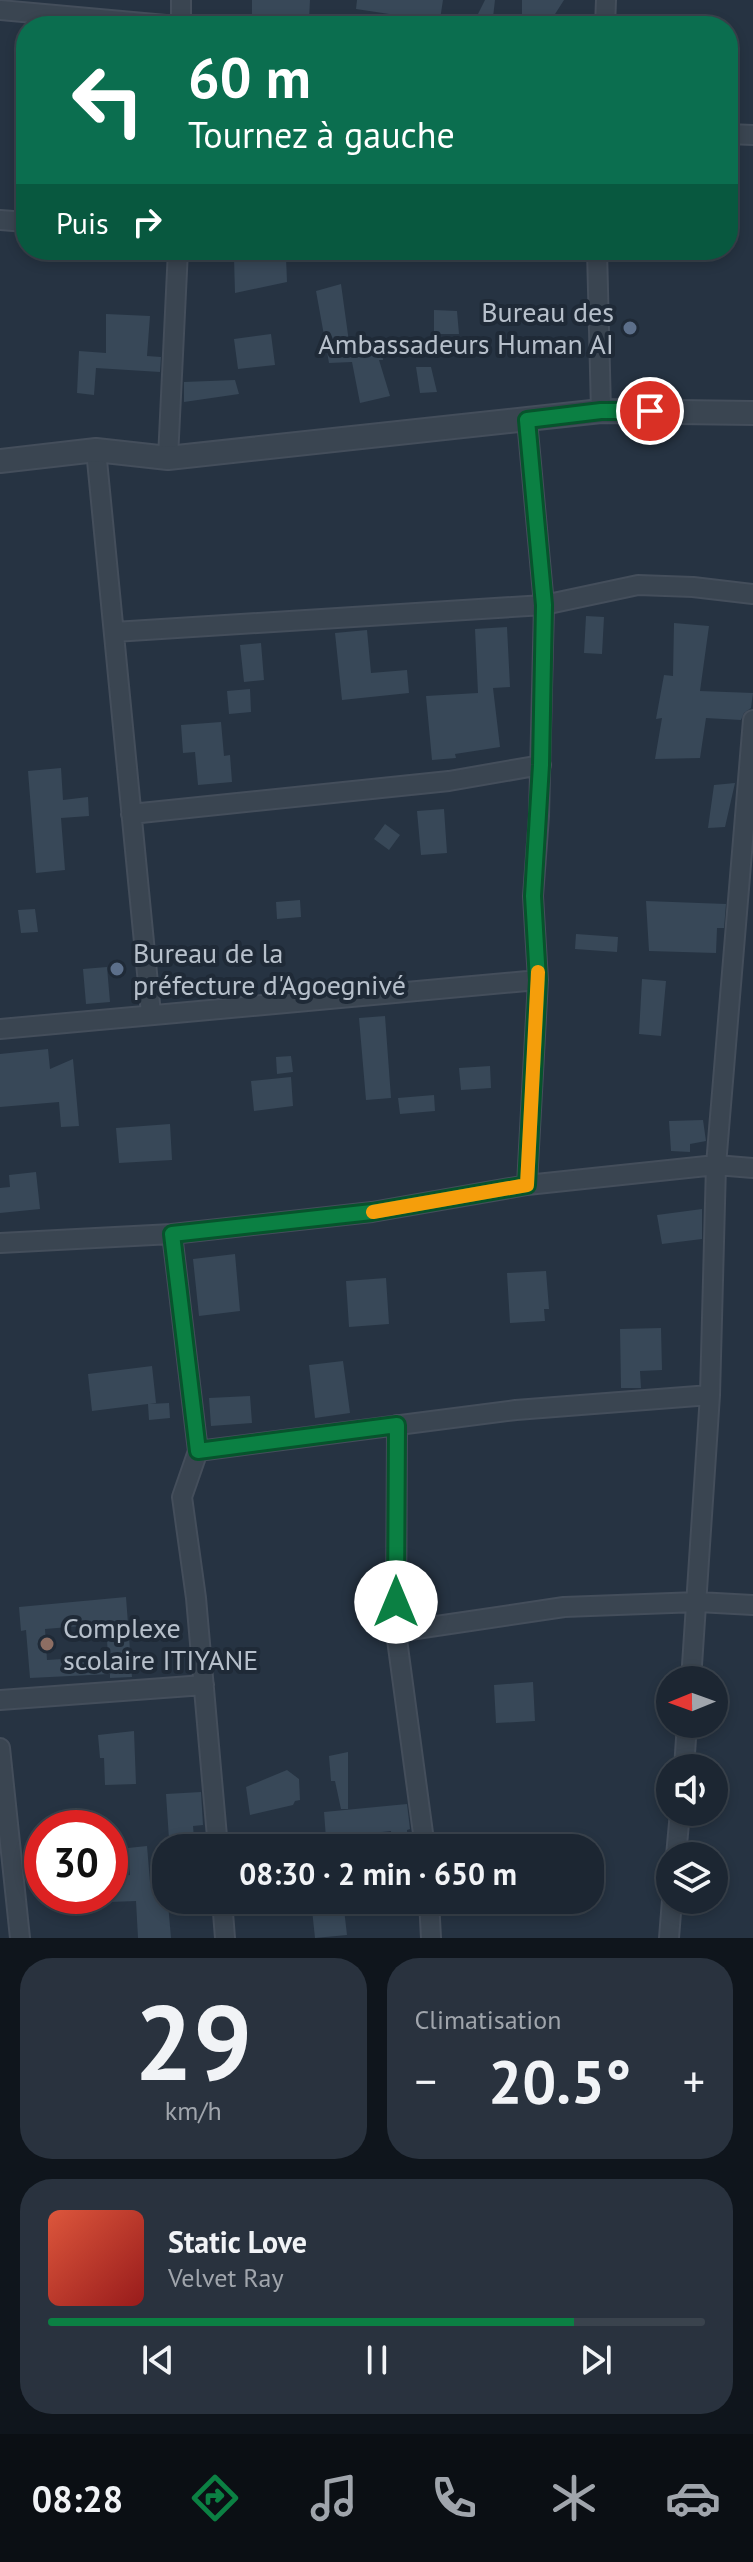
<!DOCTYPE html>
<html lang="fr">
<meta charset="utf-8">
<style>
:root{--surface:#1c2632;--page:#29323e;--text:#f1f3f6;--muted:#a0a5ac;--line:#3a434d;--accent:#0b8043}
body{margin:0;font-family:"PT Sans",sans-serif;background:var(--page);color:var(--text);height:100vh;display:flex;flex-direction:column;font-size:30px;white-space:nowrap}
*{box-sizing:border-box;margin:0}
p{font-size:26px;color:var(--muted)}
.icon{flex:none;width:44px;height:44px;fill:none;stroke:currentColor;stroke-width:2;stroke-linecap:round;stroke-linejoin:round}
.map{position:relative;height:1938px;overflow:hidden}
.sheet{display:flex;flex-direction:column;gap:20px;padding:20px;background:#0f151c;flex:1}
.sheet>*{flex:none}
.banner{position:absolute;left:16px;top:16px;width:722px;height:244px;border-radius:32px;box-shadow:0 4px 12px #0003,0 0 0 2px var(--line);background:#0b6e4f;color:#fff;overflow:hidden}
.needle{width:52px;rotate:269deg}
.controls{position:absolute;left:656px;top:1666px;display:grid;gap:16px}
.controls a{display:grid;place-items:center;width:72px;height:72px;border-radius:50%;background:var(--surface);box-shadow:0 4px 12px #0003,0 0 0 2px var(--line);font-size:40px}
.speed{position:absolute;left:24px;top:1810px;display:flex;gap:16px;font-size:40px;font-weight:700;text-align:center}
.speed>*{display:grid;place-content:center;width:104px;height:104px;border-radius:50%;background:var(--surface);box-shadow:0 4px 12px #0003,0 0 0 2px var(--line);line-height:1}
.speed .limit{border:12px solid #d22;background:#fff;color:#111}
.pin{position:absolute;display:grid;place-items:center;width:68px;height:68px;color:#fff;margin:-34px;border:4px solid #fff;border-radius:50%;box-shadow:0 2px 8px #0007}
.me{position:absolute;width:88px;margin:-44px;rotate:0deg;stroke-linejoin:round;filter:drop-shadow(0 0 6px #0008)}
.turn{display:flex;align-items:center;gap:28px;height:168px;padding:0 40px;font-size:36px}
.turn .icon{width:104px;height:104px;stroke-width:2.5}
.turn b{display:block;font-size:56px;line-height:68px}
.then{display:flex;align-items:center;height:76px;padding:0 40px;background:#0003;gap:16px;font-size:30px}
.big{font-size:60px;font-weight:800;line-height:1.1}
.sheet .widget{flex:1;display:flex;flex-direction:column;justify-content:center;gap:12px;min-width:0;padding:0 28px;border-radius:32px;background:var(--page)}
.sheet .dial{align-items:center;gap:0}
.dial b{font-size:104px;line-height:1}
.song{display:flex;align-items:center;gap:24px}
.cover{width:96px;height:96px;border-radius:12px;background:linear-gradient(135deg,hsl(10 70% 55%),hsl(0 70% 35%))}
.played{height:8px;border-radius:4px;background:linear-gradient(90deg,var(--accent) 80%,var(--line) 80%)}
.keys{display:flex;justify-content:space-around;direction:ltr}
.heat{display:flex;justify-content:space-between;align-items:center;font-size:44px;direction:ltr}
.sheet .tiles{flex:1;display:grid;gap:20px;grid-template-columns:1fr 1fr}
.widget:last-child{grid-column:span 2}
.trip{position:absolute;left:152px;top:1834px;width:452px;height:80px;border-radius:32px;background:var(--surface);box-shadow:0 4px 12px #0003,0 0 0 2px var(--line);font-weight:800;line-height:80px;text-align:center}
.menu{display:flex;height:128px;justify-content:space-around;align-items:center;background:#0b0f14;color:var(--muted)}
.menu .icon{width:56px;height:56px}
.menu .on{color:var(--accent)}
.menu b{font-size:36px;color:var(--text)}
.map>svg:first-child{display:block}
.building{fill:#384858;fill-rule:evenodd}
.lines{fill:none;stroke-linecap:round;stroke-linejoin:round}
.minor-casing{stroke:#444e5b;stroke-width:22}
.tertiary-casing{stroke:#444e5b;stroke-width:26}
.minor{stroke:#3a4551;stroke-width:18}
.tertiary{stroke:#3a4551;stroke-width:22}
.route-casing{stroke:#07532c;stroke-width:20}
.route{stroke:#0b8043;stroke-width:14}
.slow{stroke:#f59e0b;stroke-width:14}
.service-dot{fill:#5c6f8a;stroke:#1f2a37;stroke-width:3}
.education-dot{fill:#8d6e63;stroke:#1f2a37;stroke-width:3}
.labels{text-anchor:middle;stroke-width:8;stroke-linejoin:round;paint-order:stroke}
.poi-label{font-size:28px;fill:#b7c0cb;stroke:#1f2a37;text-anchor:start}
</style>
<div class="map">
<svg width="753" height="1938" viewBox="0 0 753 1938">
<rect width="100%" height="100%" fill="#263342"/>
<!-- building -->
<path class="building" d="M252 0H310L309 20 252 15Z
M357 0H443L439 26H396V15L356 9Z
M485 0H495L492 26H472Z
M522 0H564L550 22 522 24Z
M286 257 287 282 235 293 234 258Z
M341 284 349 342H381L383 360H379L390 396 360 403 352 362 329 363 316 291Z
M434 310 457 311 459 334H434Z
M106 314 150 316 147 356 161 357 160 372 96 368 94 395 77 393 79 351 106 353Z
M271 334 275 365 238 369 234 339Z
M416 367H431L437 392 420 393Z
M235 380 239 394 184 402V382Z
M586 616 604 617 602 654 584 653Z
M674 623 709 626 700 691 753 693 751 708 744 713 741 720 706 718 700 758 655 759 662 718 656 719 664 675 673 676Z
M507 627 510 687 493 688 500 747 455 754 456 758 432 760 426 696 478 693 475 629Z
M367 630 371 673 407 670 409 693 342 700 335 633Z
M261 643 264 680 244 682 240 645Z
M250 689 251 712 229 714 227 691Z
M221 722 224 756 230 755 232 782 198 785 195 752 183 753 181 725Z
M61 768 63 800 88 797 89 816 61 818 65 870 36 873 28 771Z
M735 783 725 827 708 828 714 785Z
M444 809 447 853 421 855 417 811Z
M385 824 400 835 389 850 374 839Z
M300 900 301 917 277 919 276 902Z
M646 901 726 904 724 928H717L716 953 649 951Z
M35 909 38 932 21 933 18 910Z
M576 934 618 937 617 952 575 949Z
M107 967 110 1002 86 1004 83 969Z
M642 979 666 981 661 1036 639 1034Z
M385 1016 391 1098 366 1100 359 1018Z
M48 1049 50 1069 73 1059 79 1126 61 1127 59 1102 0 1107V1054Z
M291 1056 293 1072 277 1074 276 1057Z
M490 1066 491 1088 461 1090 459 1068Z
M291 1077 293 1106 254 1111 251 1081Z
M434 1095 435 1111 400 1114 398 1098Z
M703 1120 706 1141 690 1144V1152L671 1151 669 1121Z
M170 1124 172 1160 119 1163 116 1128Z
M36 1172 40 1209 0 1213V1188L10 1187 9 1175Z
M702 1209V1239L662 1244 657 1215Z
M235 1254 240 1311 199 1316 193 1259Z
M546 1271 549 1309H544L545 1321 510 1323 507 1273Z
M386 1278 389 1324 349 1327 346 1281Z
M661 1328 662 1370 640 1371 641 1388H621L620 1329Z
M343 1361 350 1413 315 1418 309 1365Z
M152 1366 156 1403 149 1404 169 1403 170 1418 149 1420 148 1404 92 1411 88 1374Z
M250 1396 252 1423 211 1426 209 1398Z
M126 1597 132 1677 110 1678V1674L30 1678 26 1630 21 1631 19 1607ZM106 1624 108 1656 47 1660 45 1629Z
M533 1682 535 1721 496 1723 494 1685Z
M134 1731 136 1784 105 1785 104 1758H100L98 1735Z
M348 1752V1809H341L335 1781H331L329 1756Z
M287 1770 299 1779 300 1800 295 1801 293 1805 250 1815 246 1787Z
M201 1792 203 1825 193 1826 194 1838 169 1839 166 1794Z
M407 1804 410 1829 407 1830 408 1848H392L391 1831 326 1838 324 1812Z
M147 1846 150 1882 166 1880 171 1938H138L136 1901 110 1902V1877L130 1875 128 1848Z
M311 1900H339L340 1910 344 1909 347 1935 315 1938Z"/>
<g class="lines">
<!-- minor casing -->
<g class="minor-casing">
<path id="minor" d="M0 10 177 26
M181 26V0
M605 26 606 0
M728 134 753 135
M0 220 26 222
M597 250 601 411
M527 420 544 605 539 816 533 896 538 980 527 1185
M96 450 151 1014
M168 458 178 250
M114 632 544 605 638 585 693 587 753 594
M131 814 449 781 541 765
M0 1029 538 980
M172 1234 198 1451 182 1497 196 1598 218 1848
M0 1243 172 1234 372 1212 527 1185 716 1165 753 1168
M397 1425 396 1632 425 1848
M198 1451 516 1410 710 1395
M396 1632 564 1607 698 1602 753 1605
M691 1680 710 1395 716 1165 753 720
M0 1700 204 1685
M0 1748 20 1938
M684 1768 687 1724
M676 1856 680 1812
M222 1900 225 1938
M429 1900 431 1938
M669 1938 672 1900"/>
</g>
<!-- tertiary casing -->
<g class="tertiary-casing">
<path id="tertiary" d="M0 461 96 450 168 458 601 411 753 413"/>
</g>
<!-- minor -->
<use href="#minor" class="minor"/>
<!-- tertiary -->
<use href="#tertiary" class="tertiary"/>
</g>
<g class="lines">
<!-- route casing -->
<g class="route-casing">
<path id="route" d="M396 1602 397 1425 198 1451 172 1234 372 1212 527 1185 538 980 533 896 541 765 544 605 527 420 601 411H650"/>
</g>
<!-- route -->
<use href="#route" class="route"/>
<!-- slow -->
<path class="slow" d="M373 1212 527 1185 538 972"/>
</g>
<!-- markers -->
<g class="service-dot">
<circle cx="630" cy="328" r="8"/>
<circle cx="117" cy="969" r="8"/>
</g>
<circle class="education-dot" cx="47" cy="1644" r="8"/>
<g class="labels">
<!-- poi labels -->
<g class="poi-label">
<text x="614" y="322" text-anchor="end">Bureau des<tspan x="614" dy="32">Ambassadeurs Human AI</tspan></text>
<text x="133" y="963">Bureau de la<tspan x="133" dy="32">préfecture d'Agoegnivé</tspan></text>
<text x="63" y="1638">Complexe<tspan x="63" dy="32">scolaire ITIYANE</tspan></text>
</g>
</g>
</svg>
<div class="controls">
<a><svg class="needle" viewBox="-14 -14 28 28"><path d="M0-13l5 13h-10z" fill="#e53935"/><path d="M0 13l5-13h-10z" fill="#a0a5ac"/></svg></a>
<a><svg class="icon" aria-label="sound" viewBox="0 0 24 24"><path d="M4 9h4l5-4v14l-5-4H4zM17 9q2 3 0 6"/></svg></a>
<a><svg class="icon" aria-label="layers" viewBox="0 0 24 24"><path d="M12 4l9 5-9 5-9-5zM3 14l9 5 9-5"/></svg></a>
</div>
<div class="speed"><div class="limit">30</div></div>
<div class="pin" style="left:650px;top:411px;background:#d93025"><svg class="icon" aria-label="arrive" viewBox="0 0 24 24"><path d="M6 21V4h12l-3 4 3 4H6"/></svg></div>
<svg class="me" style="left:396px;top:1602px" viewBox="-20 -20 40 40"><circle r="19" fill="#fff"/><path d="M0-13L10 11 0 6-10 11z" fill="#0b8043"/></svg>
<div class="trip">08:30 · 2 min · 650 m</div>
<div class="banner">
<div class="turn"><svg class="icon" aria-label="left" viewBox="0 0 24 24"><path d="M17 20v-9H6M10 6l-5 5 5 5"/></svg><div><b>60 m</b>Tournez à gauche</div></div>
<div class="then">Puis<svg class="icon" aria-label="right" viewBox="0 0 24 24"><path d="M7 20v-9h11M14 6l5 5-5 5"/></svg></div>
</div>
</div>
<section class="sheet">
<div class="tiles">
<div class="widget dial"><b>29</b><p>km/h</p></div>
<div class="widget"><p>Climatisation</p>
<div class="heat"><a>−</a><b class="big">20.5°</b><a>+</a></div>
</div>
<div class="widget">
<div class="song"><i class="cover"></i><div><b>Static Love</b><p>Velvet Ray</p></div></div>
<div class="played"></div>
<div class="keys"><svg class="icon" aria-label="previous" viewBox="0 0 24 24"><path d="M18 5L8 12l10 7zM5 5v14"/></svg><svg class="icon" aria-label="pause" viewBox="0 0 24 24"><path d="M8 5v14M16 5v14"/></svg><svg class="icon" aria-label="next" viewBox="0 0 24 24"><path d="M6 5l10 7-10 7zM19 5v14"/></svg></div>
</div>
</div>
</section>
<nav class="menu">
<b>08:28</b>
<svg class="icon on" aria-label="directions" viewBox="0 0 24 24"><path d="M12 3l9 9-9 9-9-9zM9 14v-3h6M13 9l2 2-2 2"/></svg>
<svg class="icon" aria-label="music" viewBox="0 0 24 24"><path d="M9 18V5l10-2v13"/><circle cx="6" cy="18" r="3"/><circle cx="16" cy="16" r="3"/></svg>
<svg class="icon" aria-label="phone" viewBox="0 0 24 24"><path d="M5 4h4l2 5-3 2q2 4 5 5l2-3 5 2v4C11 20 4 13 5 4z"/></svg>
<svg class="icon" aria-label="climate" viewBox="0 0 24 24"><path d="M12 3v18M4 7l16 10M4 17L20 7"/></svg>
<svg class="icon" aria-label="car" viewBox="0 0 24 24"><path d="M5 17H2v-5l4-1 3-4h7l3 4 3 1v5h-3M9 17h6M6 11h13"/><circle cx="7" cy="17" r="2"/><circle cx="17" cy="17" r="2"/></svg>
</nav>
